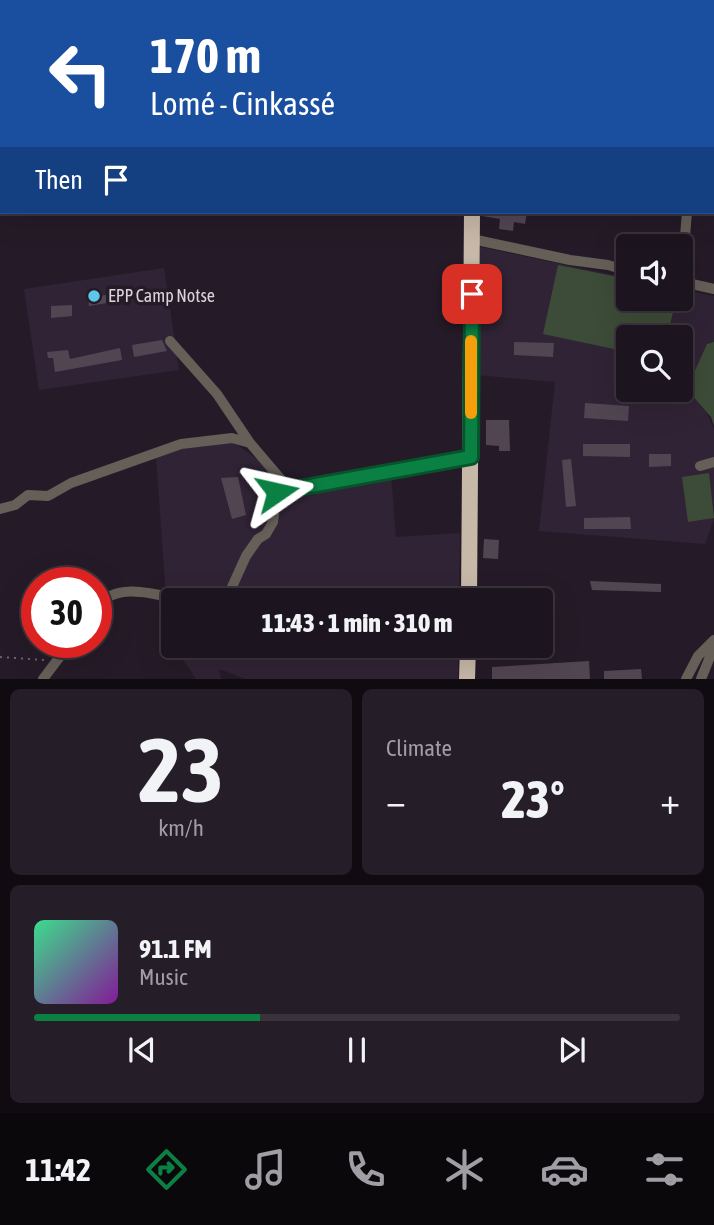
<!DOCTYPE html>
<meta charset="utf-8">
<style>
:root{--surface:#1c141e;--page:#251d27;--text:#f1f3f6;--muted:#a09ea4;--line:#3a333c;--accent:#0b8043}
body{margin:0;font-family:"Asap Condensed",sans-serif;background:var(--page);color:var(--text);height:100vh;display:flex;flex-direction:column;font-size:26px;white-space:nowrap}
*{box-sizing:border-box;margin:0}
p{font-size:23px;color:var(--muted)}
.icon{flex:none;width:38px;height:38px;fill:none;stroke:currentColor;stroke-width:2;stroke-linecap:round;stroke-linejoin:round}
.map{position:relative;height:679px;overflow:hidden}
.details{display:flex;flex-direction:column;gap:10px;padding:10px;background:#0f0b10;flex:1}
.details>*{flex:none}
.top-card{position:absolute;left:0px;top:0px;width:714px;height:214px;box-shadow:0 7px 28px #0002,0 0 0 2px var(--line);background:#1a4fa0;color:#fff;overflow:hidden}
.buttons{position:absolute;left:616px;top:234px;display:grid;gap:14px}
.buttons a{display:grid;place-items:center;width:77px;height:77px;border-radius:7px;background:var(--surface);box-shadow:0 7px 28px #0002,0 0 0 2px var(--line);font-size:35px}
.speed{position:absolute;left:21px;top:567px;display:flex;gap:14px;font-size:35px;font-weight:700;text-align:center}
.speed>*{display:grid;place-content:center;width:91px;height:91px;border-radius:50%;background:var(--surface);box-shadow:0 7px 28px #0002,0 0 0 2px var(--line);line-height:1}
.speed .limit{border:10px solid #d22;background:#fff;color:#111}
.pin{position:absolute;display:grid;place-items:center;width:60px;height:60px;color:#fff;margin:-30px;border-radius:14px;box-shadow:0 4px 10px #0006}
.me{position:absolute;width:77px;margin:-38px;rotate:79deg;stroke-linejoin:round;filter:drop-shadow(0 0 5px #0008)}
.turn{display:flex;align-items:center;gap:24px;height:147px;padding:0 35px;font-size:32px}
.turn .icon{width:91px;height:91px;stroke-width:2.5}
.turn b{display:block;font-size:49px;line-height:60px}
.then{display:flex;align-items:center;height:66px;padding:0 35px;background:#0003;gap:14px;font-size:26px}
.big{font-size:52px;font-weight:800;line-height:1.1}
.details .card{flex:1;display:flex;flex-direction:column;justify-content:center;gap:10px;min-width:0;padding:0 24px;border-radius:10px;background:var(--page)}
.details .dial{align-items:center;gap:0}
.dial b{font-size:91px;line-height:1}
.song{display:flex;align-items:center;gap:21px}
.cover{width:84px;height:84px;border-radius:10px;background:linear-gradient(135deg,hsl(150 70% 55%),hsl(290 70% 35%))}
.played{height:7px;border-radius:4px;background:linear-gradient(90deg,var(--accent) 35%,var(--line) 35%)}
.keys{display:flex;justify-content:space-around;direction:ltr}
.heat{display:flex;justify-content:space-between;align-items:center;font-size:38px;direction:ltr}
.details .tiles{flex:1;display:grid;gap:10px;grid-template-columns:1fr 1fr}
.card:last-child{grid-column:span 2}
.trip{position:absolute;left:161px;top:588px;width:392px;height:70px;border-radius:7px;background:var(--surface);box-shadow:0 7px 28px #0002,0 0 0 2px var(--line);font-weight:800;line-height:70px;text-align:center}
.tabs{display:flex;height:112px;justify-content:space-around;align-items:center;background:#0b080c;color:var(--muted)}
.tabs .icon{width:49px;height:49px}
.tabs .on{color:var(--accent)}
.tabs b{font-size:32px;color:var(--text)}
.map>svg:first-child{display:block}
.built{fill:#302335;fill-rule:evenodd}
.green{fill:#3d4c38}
.building{fill:#524552}
.lines{fill:none;stroke-linecap:round;stroke-linejoin:round}
.path{stroke:#6c636e;stroke-width:2;stroke-dasharray:2 5;stroke-linecap:butt}
.minor{stroke:#655f58;stroke-width:10}
.highway{stroke:#c7b8a8;stroke-width:16}
.route-casing{stroke:#07532c;stroke-width:18}
.route{stroke:#0b8043;stroke-width:12}
.slow{stroke:#f59e0b;stroke-width:12}
.poi-dot{fill:#5cc7e7;stroke:#251b28;stroke-width:2.5}
.labels{text-anchor:middle;stroke-width:7;stroke-linejoin:round;paint-order:stroke}
.poi-label{font-size:18px;fill:#dad3dc;stroke:#251b28;text-anchor:start}
</style>
<div class="map">
<svg width="714" height="679" viewBox="0 0 714 679">
<rect width="100%" height="100%" fill="#251b28"/>
<!-- built -->
<path class="built" d="M480 247 628 278V299H681V289L714 296V342L707 345 689 392 707 413 714 429V519L705 544 539 531 555 382 476 375ZM628 338H681V390H628Z
M164 268 179 370 39 390 24 289Z
M233 442 260 461 281 487 391 475 396 537 460 533 459 600H173V646H458V679H245L219 669 221 679H196L169 639 156 456 183 447Z"/>
<!-- green -->
<path class="green" d="M558 265 628 279V299H676L667 338H628V352L543 334Z
M714 342V426L711 417 689 392 693 375 707 344Z
M709 473 714 518 688 522 682 477Z"/>
<!-- building -->
<path class="building" d="M482 212H527L525 224 514 222 513 231 499 229 500 219 482 216Z
M118 293 119 301 89 306 88 298Z
M72 305V316L51 318V306Z
M162 340 167 351 134 357 132 345Z
M514 342 554 343 553 357 514 355Z
M120 348 122 360 55 372 53 358H48L47 352 68 350 70 359Z
M585 403 629 406 628 421 584 418Z
M486 420H509L510 451H499V446L486 445Z
M583 444H630V457L583 456Z
M649 454H671V466L649 467Z
M571 459 576 506 566 507 562 460Z
M238 477 246 515 232 519 221 478Z
M630 517 631 529H584V518Z
M484 539 499 540 498 559 483 558Z
M590 581 661 584V592L592 590Z
M589 661 590 679H492V667Z
M641 669 642 679H604V671Z"/>
<g class="lines">
<!-- path -->
<path class="path" d="M0 657 44 660"/>
<!-- minor -->
<path class="minor" d="M259 0V2
M462 2 463 0
M706 2V0
M712 66H714
M712 150H714
M472 239 570 260 608 265 628 271
M683 282 714 289
M687 282 682 273 687 212
M170 341 217 394 250 443
M700 466 714 462
M0 509 15 505 28 495 48 496 71 483 181 444 232 438 250 443 290 490
M222 600 227 598 246 556 258 539 266 534 273 522 277 492 471 457
M96 608C116 581 154 594 181 600
M43 679 71 642
M686 679 698 656 714 640
M701 679 714 647"/>
<!-- highway -->
<path class="highway" d="M446 0V2
M469 600 472 212
M467 679 468 646"/>
</g>
<g class="lines">
<!-- route casing -->
<g class="route-casing">
<path id="route" d="M277 492 471 457 472 294"/>
</g>
<!-- route -->
<use href="#route" class="route"/>
<!-- slow -->
<path class="slow" d="M471 413V341"/>
</g>
<!-- markers -->
<circle class="poi-dot" cx="94" cy="296" r="7"/>
<g class="labels">
<!-- poi labels -->
<g class="poi-label">
<text x="108" y="302">EPP Camp Notse</text>
</g>
</g>
</svg>
<div class="buttons">
<a><svg class="icon" aria-label="sound" viewBox="0 0 24 24"><path d="M4 9h4l5-4v14l-5-4H4zM17 9q2 3 0 6"/></svg></a>
<a><svg class="icon" aria-label="search" viewBox="0 0 24 24"><circle cx="10" cy="10" r="6"/><path d="M15 15l6 6"/></svg></a>
</div>
<div class="speed"><div class="limit">30</div></div>
<div class="pin" style="left:472px;top:294px;background:#d93025"><svg class="icon" aria-label="arrive" viewBox="0 0 24 24"><path d="M6 21V4h12l-3 4 3 4H6"/></svg></div>
<svg class="me" style="left:277px;top:492px" viewBox="-20 -20 40 40"><path d="M0-17L14 15 0 8-14 15z" fill="#0b8043" stroke="#fff" stroke-width="4"/></svg>
<div class="trip">11:43 · 1 min · 310 m</div>
<div class="top-card">
<div class="turn"><svg class="icon" aria-label="left" viewBox="0 0 24 24"><path d="M17 20v-9H6M10 6l-5 5 5 5"/></svg><div><b>170 m</b>Lomé - Cinkassé</div></div>
<div class="then">Then<svg class="icon" aria-label="arrive" viewBox="0 0 24 24"><path d="M6 21V4h12l-3 4 3 4H6"/></svg></div>
</div>
</div>
<section class="details">
<div class="tiles">
<div class="card dial"><b>23</b><p>km/h</p></div>
<div class="card"><p>Climate</p>
<div class="heat"><a>−</a><b class="big">23°</b><a>+</a></div>
</div>
<div class="card">
<div class="song"><i class="cover"></i><div><b>91.1 FM</b><p>Music</p></div></div>
<div class="played"></div>
<div class="keys"><svg class="icon" aria-label="previous" viewBox="0 0 24 24"><path d="M18 5L8 12l10 7zM5 5v14"/></svg><svg class="icon" aria-label="pause" viewBox="0 0 24 24"><path d="M8 5v14M16 5v14"/></svg><svg class="icon" aria-label="next" viewBox="0 0 24 24"><path d="M6 5l10 7-10 7zM19 5v14"/></svg></div>
</div>
</div>
</section>
<nav class="tabs">
<b>11:42</b>
<svg class="icon on" aria-label="directions" viewBox="0 0 24 24"><path d="M12 3l9 9-9 9-9-9zM9 14v-3h6M13 9l2 2-2 2"/></svg>
<svg class="icon" aria-label="music" viewBox="0 0 24 24"><path d="M9 18V5l10-2v13"/><circle cx="6" cy="18" r="3"/><circle cx="16" cy="16" r="3"/></svg>
<svg class="icon" aria-label="phone" viewBox="0 0 24 24"><path d="M5 4h4l2 5-3 2q2 4 5 5l2-3 5 2v4C11 20 4 13 5 4z"/></svg>
<svg class="icon" aria-label="climate" viewBox="0 0 24 24"><path d="M12 3v18M4 7l16 10M4 17L20 7"/></svg>
<svg class="icon" aria-label="car" viewBox="0 0 24 24"><path d="M5 17H2v-5l4-1 3-4h7l3 4 3 1v5h-3M9 17h6M6 11h13"/><circle cx="7" cy="17" r="2"/><circle cx="17" cy="17" r="2"/></svg>
<svg class="icon" aria-label="filters" viewBox="0 0 24 24"><path d="M4 7h16M4 17h16"/><circle cx="9" cy="7" r="2"/><circle cx="15" cy="17" r="2"/></svg>
</nav>
